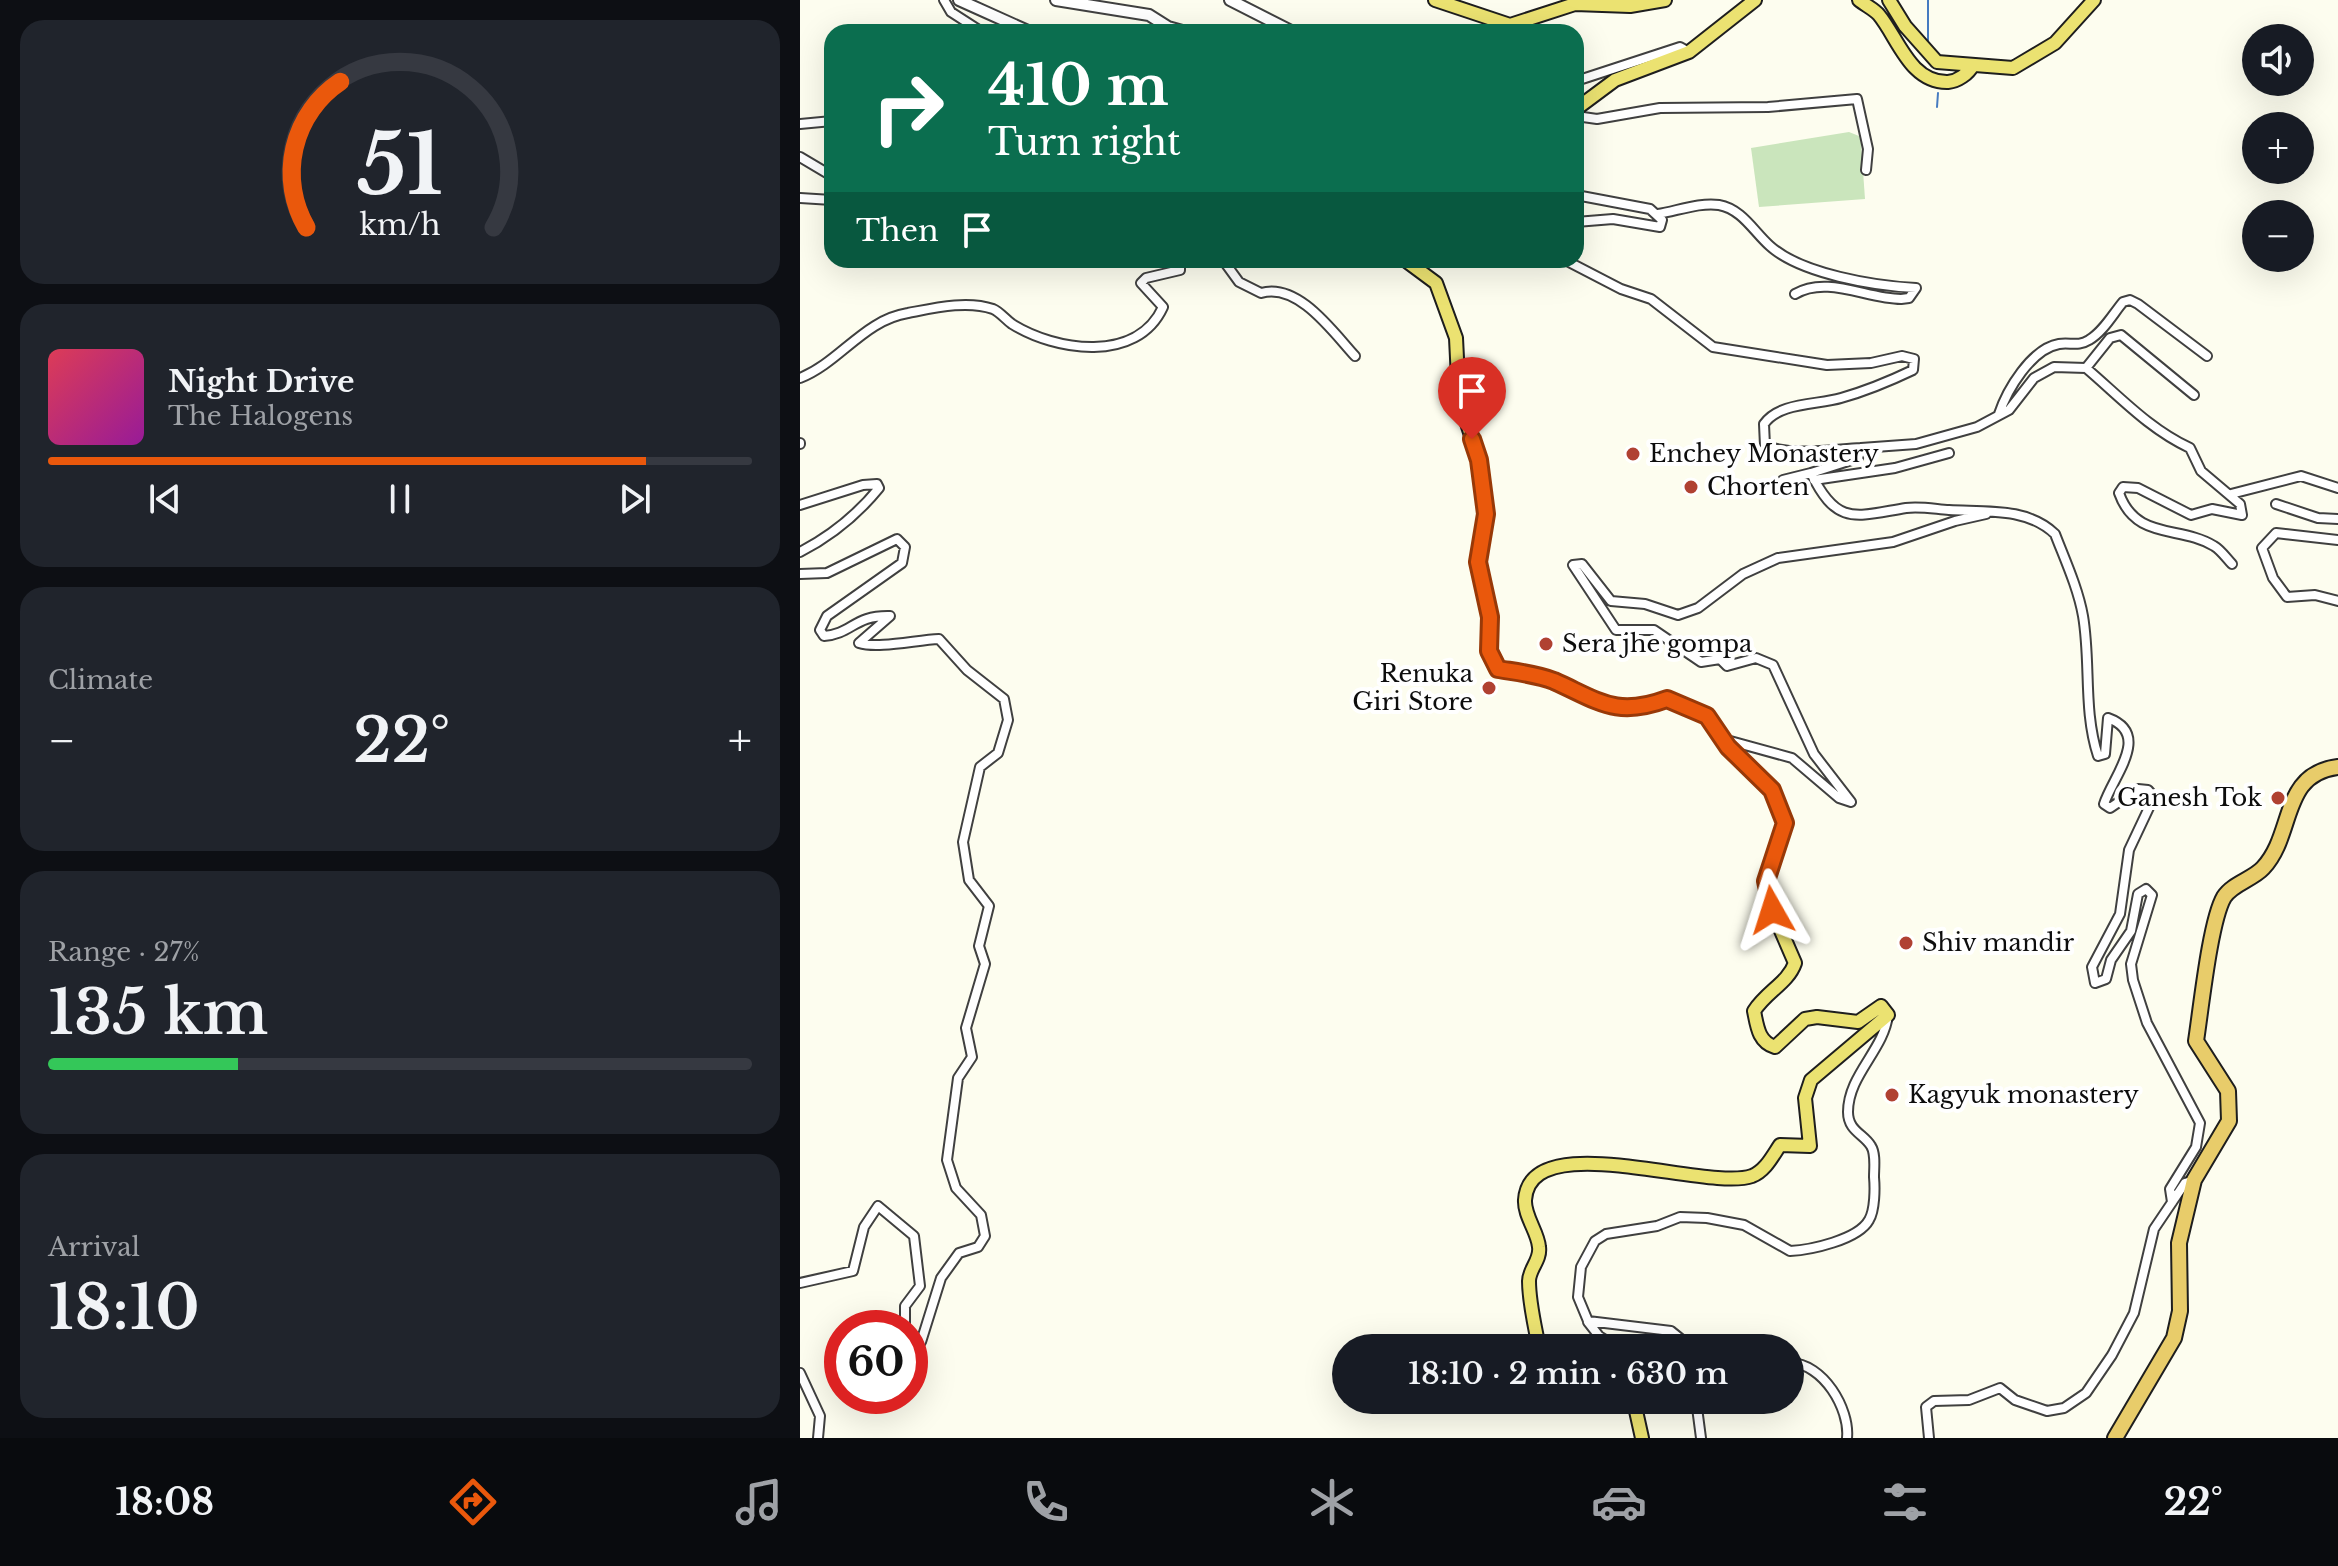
<!DOCTYPE html>
<meta charset="utf-8">
<style>
:root{--surface:#171b24;--page:#20242c;--text:#f1f3f6;--muted:#9ea1a6;--line:#363941;--accent:#ea580c}
body{margin:0;font-family:"Libre Baskerville",serif;background:var(--page);color:var(--text);height:100vh;display:flex;flex-direction:column;font-size:30px;white-space:nowrap}
*{box-sizing:border-box;margin:0}
p{font-size:26px;color:var(--muted)}
.icon{flex:none;width:44px;height:44px;fill:none;stroke:currentColor;stroke-width:2;stroke-linecap:round;stroke-linejoin:round}
.map{position:relative;flex:1;overflow:hidden}
.drawer{display:flex;flex-direction:column;gap:20px;padding:20px;background:#0d0f14;width:800px}
.drawer>*{flex:none}
.top-card{position:absolute;left:24px;top:24px;width:760px;height:244px;border-radius:24px;box-shadow:0 8px 32px #0002;background:#0b6e4f;color:#fff;overflow:hidden}
.fabs{position:absolute;left:1442px;top:24px;display:grid;gap:16px}
.fabs a{display:grid;place-items:center;width:72px;height:72px;border-radius:50%;background:var(--surface);box-shadow:0 8px 32px #0002;font-size:40px}
.speed{position:absolute;left:24px;top:1310px;display:flex;gap:16px;font-size:40px;font-weight:700;text-align:center}
.speed>*{display:grid;place-content:center;width:104px;height:104px;border-radius:50%;background:var(--surface);box-shadow:0 8px 32px #0002;line-height:1}
.speed .limit{border:12px solid #d22;background:#fff;color:#111}
.pin{position:absolute;display:grid;place-items:center;width:68px;height:68px;color:#fff;margin:-82px -34px;border-radius:50% 50% 50% 0;rotate:-45deg;box-shadow:0 0 8px #0007}
.pin .icon{rotate:45deg}
.me{position:absolute;width:88px;margin:-44px;rotate:354deg;stroke-linejoin:round;filter:drop-shadow(0 0 6px #0008)}
.turn{display:flex;align-items:center;gap:28px;height:168px;padding:0 32px;font-size:36px}
.turn .icon{width:104px;height:104px;stroke-width:2.5}
.turn b{display:block;font-size:56px;line-height:68px}
.then{display:flex;align-items:center;height:76px;padding:0 32px;background:#0003;gap:16px;font-size:30px}
.big{font-size:60px;font-weight:600;line-height:1.1}
.drawer .card{flex:1;display:flex;flex-direction:column;justify-content:center;gap:12px;min-width:0;padding:0 28px;border-radius:24px;background:var(--page)}
.drawer .dial{align-items:center;gap:0}
.dial svg{height:208px;overflow:visible;fill:none;stroke:var(--line);stroke-width:7;stroke-linecap:round;text-anchor:middle}
.dial text{fill:var(--text);stroke:none}
.song{display:flex;align-items:center;gap:24px}
.cover{width:96px;height:96px;border-radius:12px;background:linear-gradient(135deg,hsl(350 70% 55%),hsl(300 70% 35%))}
.played{height:8px;border-radius:4px;background:linear-gradient(90deg,var(--accent) 85%,var(--line) 85%)}
.keys{display:flex;justify-content:space-around;direction:ltr}
.heat{display:flex;justify-content:space-between;align-items:center;font-size:44px;direction:ltr}
.charge{height:12px;border-radius:6px;background:linear-gradient(90deg,#34c759 27%,var(--line) 0)}
.trip{position:absolute;left:532px;top:1334px;width:472px;height:80px;border-radius:40px;background:var(--surface);box-shadow:0 8px 32px #0002;font-weight:600;line-height:80px;text-align:center}
.tab-bar{display:flex;height:128px;justify-content:space-around;align-items:center;background:#090b0e;color:var(--muted)}
.tab-bar .icon{width:56px;height:56px}
.tab-bar .current{color:var(--accent)}
.tab-bar b{font-size:36px;color:var(--text)}
main{display:flex;flex:1;min-height:0}
.map>svg:first-child{display:block}
.green{fill:#cae5bc}
.lines{fill:none;stroke-linecap:round;stroke-linejoin:round}
.stream{stroke:#467bc0;stroke-width:2}
.minor-casing{stroke:#404040;stroke-width:12}
.tertiary-casing{stroke:#404040;stroke-width:14}
.primary-casing{stroke:#1e1e1e;stroke-width:16}
.trunk-casing{stroke:#1e1e1e;stroke-width:18}
.minor{stroke:#fff;stroke-width:8}
.tertiary{stroke:#fff;stroke-width:10}
.primary{stroke:#ebe271;stroke-width:12}
.trunk{stroke:#e8cc6a;stroke-width:14}
.route-casing{stroke:#983908;stroke-width:20}
.route{stroke:#ea580c;stroke-width:14}
.poi-dot{fill:#b04132;stroke:#fff;stroke-width:3}
.labels{text-anchor:middle;stroke-width:8;stroke-linejoin:round;paint-order:stroke}
.poi-label{font-size:24px;fill:#0d0d0d;stroke:#fff;text-anchor:start}
</style>
<main>
<section class="drawer">
<div class="card dial"><svg viewBox="0 0 100 80">
<path d="M14 69A42 42 0 1 1 86 69"/>
<path d="M14 69A42 42 0 0 1 27 13" stroke="#ea580c"/>
<text x="50" y="56" font-size="32" font-weight="700">51</text>
<text x="50" y="72" font-size="11">km/h</text>
</svg></div>
<div class="card">
<div class="song"><i class="cover"></i><div><b>Night Drive</b><p>The Halogens</p></div></div>
<div class="played"></div>
<div class="keys"><svg class="icon" aria-label="previous" viewBox="0 0 24 24"><path d="M18 5L8 12l10 7zM5 5v14"/></svg><svg class="icon" aria-label="pause" viewBox="0 0 24 24"><path d="M8 5v14M16 5v14"/></svg><svg class="icon" aria-label="next" viewBox="0 0 24 24"><path d="M6 5l10 7-10 7zM19 5v14"/></svg></div>
</div>
<div class="card"><p>Climate</p>
<div class="heat"><a>−</a><b class="big">22°</b><a>+</a></div>
</div>
<div class="card"><p>Range · 27%</p><b class="big">135 km</b><div class="charge"></div></div>
<div class="card"><p>Arrival</p><b class="big">18:10</b></div>
</section>
<div class="map">
<svg width="1538" height="1438" viewBox="0 0 1538 1438">
<rect width="100%" height="100%" fill="#fdfdef"/>
<!-- green -->
<path class="green" d="M1049 132 1059 136 1061 143 1065 199 959 207 951 148Z"/>
<g class="lines">
<!-- stream -->
<path class="stream" d="M1128 0V42
M1137 107 1138 93"/>
<!-- minor casing -->
<g class="minor-casing">
<path id="minor" d="M144 0 151 12 182 32
M776 81 880 47 889 52
M776 116 797 119 860 108 968 107 1057 99 1068 149 1066 170
M0 124 32 121
M0 157 32 176
M776 195 850 209 862 220 860 227 813 219 776 222
M0 198 32 200
M858 214C877 211 900 202 919 205 942 209 954 232 970 246 1001 274 1075 286 1116 288L1109 298 1101 299C1067 299 1027 275 995 294
M310 260H315
M423 260 439 282 461 293C498 282 533 332 555 356
M765 260 821 289 851 299 913 347 1027 365 1071 363 1102 356 1114 359 1113 370C1090 381 1066 391 1041 398 1018 405 979 402 964 424L965 446C996 456 1028 450 1061 448L1058 458 1011 473C1037 527 1056 516 1106 508 1119 506 1135 509 1149 510 1185 512 1227 507 1255 534 1265 560 1278 588 1283 616 1291 663 1283 710 1298 756L1305 754 1308 718C1352 734 1313 776 1304 804L1310 808 1338 789 1348 790 1354 797 1329 850 1320 914 1292 967 1295 983 1306 979 1311 960 1331 931 1338 894 1346 889 1352 895 1331 964 1333 980 1347 1023 1400 1123 1396 1147 1370 1189 1372 1202
M1286 368 1310 338 1321 335 1394 395
M0 378C40 362 64 320 108 313 134 308 167 300 193 309 200 312 205 319 212 324 255 351 337 364 363 307L341 283 346 278 380 270V260
M1199 414C1207 390 1231 349 1259 344 1270 342 1278 347 1289 340 1303 332 1313 314 1323 302L1330 300 1338 304 1407 356
M0 443V444
M1061 448 1116 444 1177 427 1209 410 1234 378 1254 367 1286 368C1319 396 1349 429 1390 448L1401 471 1440 504 1442 515 1412 509 1391 515 1338 488 1323 487 1319 493C1336 541 1380 525 1414 546 1421 550 1427 559 1432 564
M983 480 1011 473
M1014 480 1095 468 1149 453
M1431 494 1501 476 1538 488
M1476 504 1518 518 1538 519
M0 505 63 485 77 484 79 488C57 515 31 536 0 552
M1538 540 1476 533 1462 548 1473 578 1487 597 1515 595 1538 601
M0 574 27 573 97 539 105 547 102 563 27 616 20 630 24 636C52 634 54 615 90 616L59 643C78 649 116 640 139 639L167 670 204 699 208 720 198 753 180 767 163 842 169 880 189 906 179 946 185 964 166 1028 172 1057 158 1078 147 1160 156 1188 181 1215 185 1236 178 1247 159 1253 141 1278 121 1342 110 1345
M923 739 992 758 1039 798 1051 802 1014 754 973 665 956 658 927 666 920 659 901 662 854 630H816L773 565 782 564 811 601 845 604 878 615 898 608 943 574 978 558 1093 542 1155 521 1186 514
M0 1283 53 1271 64 1227 78 1206 114 1236 120 1286 105 1306V1328
M788 1322 799 1336 818 1348
M892 1348 871 1331 788 1321 778 1297 781 1267 795 1241 806 1234 857 1226 880 1217 907 1218 944 1225 990 1251C1010 1250 1058 1240 1069 1220 1075 1210 1075 1188 1074 1177 1074 1168 1076 1154 1071 1146 1064 1134 1048 1131 1048 1112 1048 1075 1084 1050 1088 1015
M990 1363C1023 1363 1050 1409 1047 1438
M0 1373 20 1416 18 1438
M896 1400 901 1438
M1129 1438 1126 1407 1134 1401 1169 1400 1200 1388 1215 1400 1247 1411 1264 1408 1286 1393 1312 1355 1334 1313 1354 1229 1385 1183 1394 1180"/>
</g>
<!-- tertiary casing -->
<g class="tertiary-casing">
<path id="tertiary" d="M159 0 230 32
M256 0 349 15 368 27 386 32
M430 0 493 32"/>
</g>
<!-- primary casing -->
<g class="primary-casing">
<path id="primary" d="M635 0 710 25 775 4 830 6 865 0
M1059 0C1065 5 1074 9 1079 15 1098 38 1110 83 1148 82 1158 81 1168 74 1173 65
M1089 0 1105 26 1137 62 1213 68 1255 43 1294 0
M776 109 815 80 889 52 955 0
M605 260 636 283 656 338 659 399 679 460 686 514 678 562 690 617 689 651 698 669C716 672 736 674 754 681 799 701 816 718 867 699L907 716 928 747 972 790 985 823 966 881 972 910 995 963C988 983 967 991 954 1011 957 1025 958 1042 975 1047L1005 1019 1017 1017 1058 1022 1081 1006 1088 1015 1011 1080 1005 1098 1010 1146 980 1145C972 1157 965 1171 952 1176 907 1192 730 1125 725 1200 724 1216 738 1232 739 1247 741 1260 729 1269 729 1281 729 1303 735 1326 739 1348
M827 1400 836 1411 842 1438"/>
</g>
<!-- trunk casing -->
<g class="trunk-casing">
<path id="trunk" d="M1315 1438 1374 1338 1380 1311 1379 1243 1394 1180 1429 1121 1428 1091 1396 1041C1401 1009 1410 921 1424 897 1432 884 1453 879 1463 868 1495 834 1480 774 1538 767"/>
</g>
<!-- minor -->
<use href="#minor" class="minor"/>
<!-- tertiary -->
<use href="#tertiary" class="tertiary"/>
<!-- primary -->
<use href="#primary" class="primary"/>
<!-- trunk -->
<use href="#trunk" class="trunk"/>
</g>
<g class="lines">
<!-- route casing -->
<g class="route-casing">
<path id="route" d="M672 439 679 460 686 514 678 562 690 617 689 651 698 669C716 672 736 674 754 681 799 701 816 718 867 699L907 716 928 747 972 790 985 823 966 881 972 910"/>
</g>
<!-- route -->
<use href="#route" class="route"/>
</g>
<!-- markers -->
<g class="poi-dot">
<circle cx="833" cy="454" r="8"/>
<circle cx="891" cy="487" r="8"/>
<circle cx="746" cy="644" r="8"/>
<circle cx="689" cy="688" r="8"/>
<circle cx="1478" cy="798" r="8"/>
<circle cx="1106" cy="943" r="8"/>
<circle cx="1092" cy="1095" r="8"/>
</g>
<g class="labels">
<!-- poi labels -->
<g class="poi-label">
<text x="849" y="462">Enchey Monastery</text>
<text x="907" y="495">Chorten</text>
<text x="762" y="652">Sera jhe gompa</text>
<text x="673" y="682" text-anchor="end">Renuka<tspan x="673" dy="28">Giri Store</tspan></text>
<text x="1462" y="806" text-anchor="end">Ganesh Tok</text>
<text x="1122" y="951">Shiv mandir</text>
<text x="1108" y="1103">Kagyuk monastery</text>
</g>
</g>
</svg>
<div class="fabs">
<a><svg class="icon" aria-label="sound" viewBox="0 0 24 24"><path d="M4 9h4l5-4v14l-5-4H4zM17 9q2 3 0 6"/></svg></a>
<a>+</a>
<a>−</a>
</div>
<div class="speed"><div class="limit">60</div></div>
<div class="pin" style="left:672px;top:439px;background:#d93025"><svg class="icon" aria-label="arrive" viewBox="0 0 24 24"><path d="M6 21V4h12l-3 4 3 4H6"/></svg></div>
<svg class="me" style="left:972px;top:910px" viewBox="-20 -20 40 40"><path d="M0-17L14 15 0 8-14 15z" fill="#ea580c" stroke="#fff" stroke-width="4"/></svg>
<div class="trip">18:10 · 2 min · 630 m</div>
<div class="top-card">
<div class="turn"><svg class="icon" aria-label="right" viewBox="0 0 24 24"><path d="M7 20v-9h11M14 6l5 5-5 5"/></svg><div><b>410 m</b>Turn right</div></div>
<div class="then">Then<svg class="icon" aria-label="arrive" viewBox="0 0 24 24"><path d="M6 21V4h12l-3 4 3 4H6"/></svg></div>
</div>
</div>
</main>
<nav class="tab-bar">
<b>18:08</b>
<svg class="icon current" aria-label="directions" viewBox="0 0 24 24"><path d="M12 3l9 9-9 9-9-9zM9 14v-3h6M13 9l2 2-2 2"/></svg>
<svg class="icon" aria-label="music" viewBox="0 0 24 24"><path d="M9 18V5l10-2v13"/><circle cx="6" cy="18" r="3"/><circle cx="16" cy="16" r="3"/></svg>
<svg class="icon" aria-label="phone" viewBox="0 0 24 24"><path d="M5 4h4l2 5-3 2q2 4 5 5l2-3 5 2v4C11 20 4 13 5 4z"/></svg>
<svg class="icon" aria-label="climate" viewBox="0 0 24 24"><path d="M12 3v18M4 7l16 10M4 17L20 7"/></svg>
<svg class="icon" aria-label="car" viewBox="0 0 24 24"><path d="M5 17H2v-5l4-1 3-4h7l3 4 3 1v5h-3M9 17h6M6 11h13"/><circle cx="7" cy="17" r="2"/><circle cx="17" cy="17" r="2"/></svg>
<svg class="icon" aria-label="filters" viewBox="0 0 24 24"><path d="M4 7h16M4 17h16"/><circle cx="9" cy="7" r="2"/><circle cx="15" cy="17" r="2"/></svg>
<b>22°</b>
</nav>
